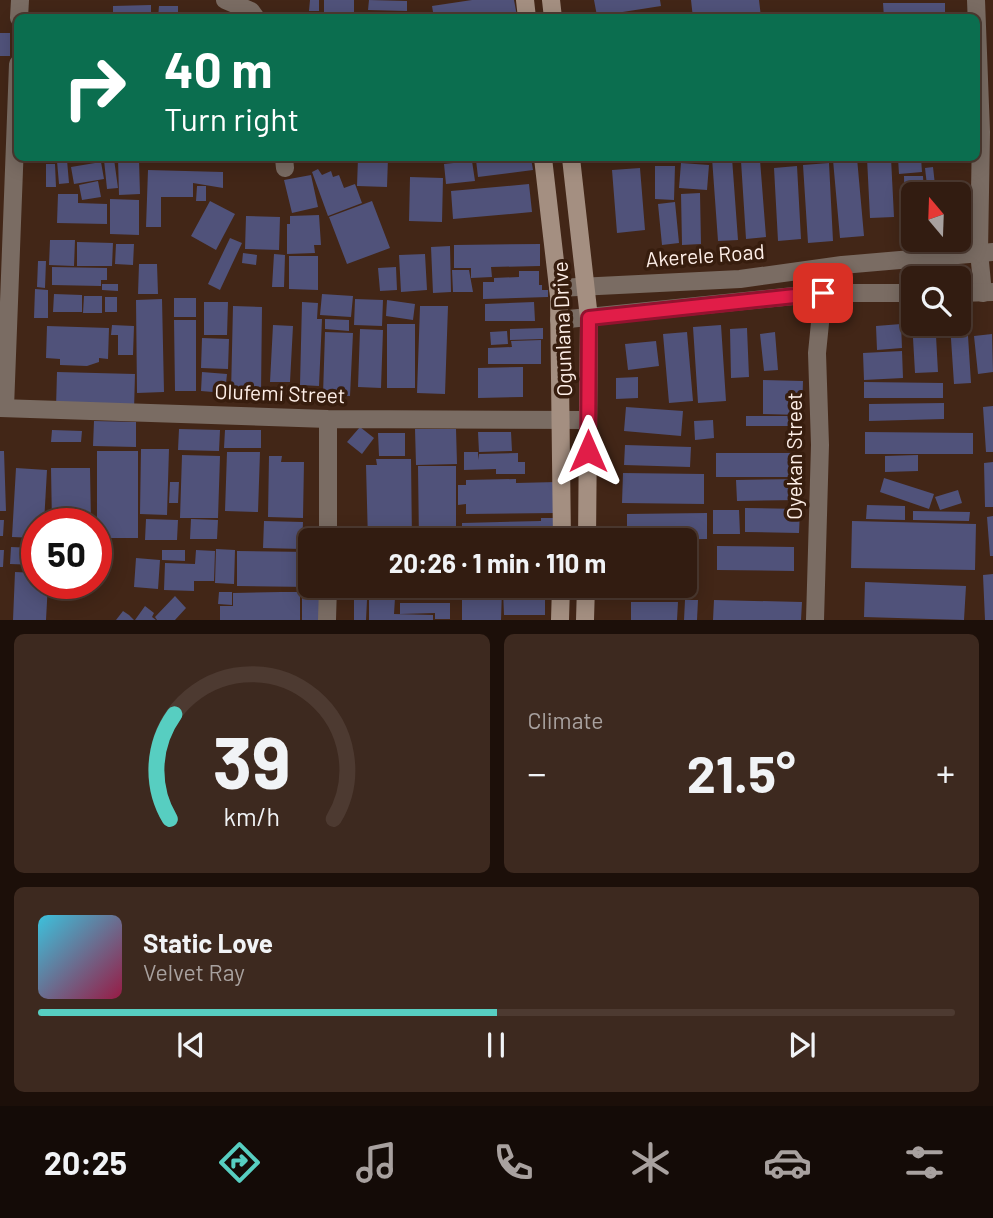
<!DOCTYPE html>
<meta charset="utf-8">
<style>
:root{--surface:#321c11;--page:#3d291f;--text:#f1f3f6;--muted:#a8a19f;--line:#4d3a31;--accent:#57cec1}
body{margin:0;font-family:Barlow,sans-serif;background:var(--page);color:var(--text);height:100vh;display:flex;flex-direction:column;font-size:26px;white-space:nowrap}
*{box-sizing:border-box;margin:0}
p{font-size:23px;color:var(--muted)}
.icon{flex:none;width:38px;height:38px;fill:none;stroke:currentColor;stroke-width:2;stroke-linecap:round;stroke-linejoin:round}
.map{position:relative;height:620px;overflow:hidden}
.drawer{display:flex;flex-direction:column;gap:14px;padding:14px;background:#1c0f09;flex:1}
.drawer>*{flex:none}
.hud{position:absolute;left:14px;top:14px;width:966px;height:147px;border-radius:10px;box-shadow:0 4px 18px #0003,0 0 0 2px var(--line);background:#0b6e4f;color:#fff;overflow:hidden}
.needle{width:46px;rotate:341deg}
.fabs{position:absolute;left:901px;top:182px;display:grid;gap:14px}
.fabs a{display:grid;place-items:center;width:70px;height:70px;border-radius:10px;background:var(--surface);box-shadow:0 4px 18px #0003,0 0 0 2px var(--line);font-size:35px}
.speed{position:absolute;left:21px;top:508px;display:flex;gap:14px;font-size:35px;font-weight:700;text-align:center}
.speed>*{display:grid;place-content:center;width:91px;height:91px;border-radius:50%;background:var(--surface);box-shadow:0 4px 18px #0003,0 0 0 2px var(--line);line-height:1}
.speed .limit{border:10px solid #d22;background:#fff;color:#111}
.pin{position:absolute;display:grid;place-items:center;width:60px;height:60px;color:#fff;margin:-30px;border-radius:14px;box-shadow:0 4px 10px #0006}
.me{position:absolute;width:77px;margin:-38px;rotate:0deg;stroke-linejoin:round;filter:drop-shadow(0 0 5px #0008)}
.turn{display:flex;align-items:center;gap:24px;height:147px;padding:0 35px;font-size:32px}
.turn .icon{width:91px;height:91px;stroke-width:2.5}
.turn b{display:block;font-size:49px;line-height:60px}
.big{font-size:52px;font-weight:700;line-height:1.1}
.drawer .widget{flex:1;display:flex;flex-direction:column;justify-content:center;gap:10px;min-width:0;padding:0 24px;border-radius:10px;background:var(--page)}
.drawer .dial{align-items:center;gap:0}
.dial svg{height:182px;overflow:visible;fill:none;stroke:var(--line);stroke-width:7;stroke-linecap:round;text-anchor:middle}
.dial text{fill:var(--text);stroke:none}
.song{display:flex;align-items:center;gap:21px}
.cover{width:84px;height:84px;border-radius:10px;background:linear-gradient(135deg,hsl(190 70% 55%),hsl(340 70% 35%))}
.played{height:7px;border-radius:4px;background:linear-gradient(90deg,var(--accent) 50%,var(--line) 50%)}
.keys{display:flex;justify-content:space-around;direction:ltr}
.heat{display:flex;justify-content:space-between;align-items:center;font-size:38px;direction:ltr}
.drawer .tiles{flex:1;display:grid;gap:14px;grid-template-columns:1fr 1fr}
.widget:last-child{grid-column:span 2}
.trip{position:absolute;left:298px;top:528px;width:399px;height:70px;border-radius:10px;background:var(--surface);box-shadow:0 4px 18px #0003,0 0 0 2px var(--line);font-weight:700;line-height:70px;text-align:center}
.tab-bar{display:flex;height:112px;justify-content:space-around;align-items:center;background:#140b07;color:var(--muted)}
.tab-bar .icon{width:49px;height:49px}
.tab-bar .selected{color:var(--accent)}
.tab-bar b{font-size:32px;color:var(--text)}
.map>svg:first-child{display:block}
.building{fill:#50527a}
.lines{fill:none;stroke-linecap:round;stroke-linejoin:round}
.minor{stroke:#7a6c63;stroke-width:18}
.tertiary{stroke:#7a6c63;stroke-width:18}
.secondary{stroke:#a48f81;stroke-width:18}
.route-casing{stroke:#92132f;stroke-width:18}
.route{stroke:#e11d48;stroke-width:12}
.labels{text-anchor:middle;stroke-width:7;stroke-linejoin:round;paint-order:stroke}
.street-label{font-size:21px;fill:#feefe8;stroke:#371d0e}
</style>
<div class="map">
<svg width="993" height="620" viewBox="0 0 993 620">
<rect width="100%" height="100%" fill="#422617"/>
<!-- building -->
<path class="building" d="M310 0H319V11H309Z
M324 0H354V13H324Z
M369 0 407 1V11L368 10Z
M472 0H514L517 16 434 18 432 6Z
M594 0H660L661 6 597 16Z
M691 0H759L761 17 693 18Z
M883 3H945V18H884Z
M151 5V18H113V6Z
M159 6H178V18H158Z
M197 13H232V18H197Z
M108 14V18H88V16Z
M0 33H10V56H0Z
M118 158 139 160 140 194 119 195Z
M148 158H181V161L148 160Z
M358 158H388L387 187 357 186Z
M492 158H531L533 170 478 177 476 160Z
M712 158H732L738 240 718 241Z
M857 158 864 236 840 238 833 160Z
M867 158H891L894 217 870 218Z
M898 158H921L922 172 899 174Z
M930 158H968L969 159 930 163Z
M114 159 118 188 107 189 104 160Z
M67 160 69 183 59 184 57 161Z
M760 160 766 237 746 239 741 161Z
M472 161 475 181 446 184 444 164Z
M101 162 104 179 74 184 71 167Z
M681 163 709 165 707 190 679 188Z
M829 163 833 241 808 243 803 165Z
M46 164H55L56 187H46Z
M655 166H675L674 200 655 199Z
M797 166 801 239 778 241 774 168Z
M933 167 936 194H928L925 168Z
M640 168 645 230 617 233 612 170Z
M318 169 322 175 331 171 333 177 339 175 344 188 355 184 362 203 328 216 312 172Z
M148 170 223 172V188L193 183V197H161V227H146Z
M311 175 318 207 292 213 284 180Z
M904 176H923L924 194H914V223L905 224Z
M410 177 443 178 442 222 409 221Z
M98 181 101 197 82 200 79 185Z
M529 184 532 212 453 219 451 191Z
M197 186H206V201H196Z
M700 193 701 244 682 245 681 194Z
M58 194H78V203L107 204V224L57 223Z
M110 199 139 200V235L110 234Z
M210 201 235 214 216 250 191 236Z
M372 201 390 248 347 264 329 217Z
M675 202 679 243 662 245 658 204Z
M319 215 321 245H314L315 253 287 254V224H290V216Z
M246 216 280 217 279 250 245 249Z
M230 238 242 243 220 290 208 284Z
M50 240H75L74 266 49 265Z
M77 242 113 243 112 266H77Z
M116 244H134L133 265 115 264Z
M540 244V266L491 267 492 277 471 278V268H454V245Z
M450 246 451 292 433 293 431 247Z
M243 253 257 255 256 265 242 263Z
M274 254 285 255 284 287H272Z
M425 254 427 290 401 292 399 255Z
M289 256H318V290L289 289Z
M38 261H46L45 288 37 287Z
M139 264H157L158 294H138Z
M52 267 107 268V280H101V286L52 285Z
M396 267 397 290 380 291 378 268Z
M452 270H469L473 292H453Z
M519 271H539V285H542V290H548V297L483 299V282H494V278L519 277Z
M102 284H118V291L102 290Z
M35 289 48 290V318H34Z
M54 294 82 295V312H53Z
M322 294 353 296 351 317 320 315Z
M84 296H102V313H83Z
M105 297H117V312H105Z
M174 298H196V317H174Z
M162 299 164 392 137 393 136 300Z
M355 299 383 300 382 326 354 325Z
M387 300 415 304 413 320 386 316Z
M204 302H228L227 335H204Z
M302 302 318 303 317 319H322L319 386 300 385Z
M534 302 535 321H485V304Z
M233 306 262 307 261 394 231 393Z
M420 306H448L445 394 417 393Z
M908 308H914V324H938V327L910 330Z
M325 319 349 320V331L325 329Z
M174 320H196V391H175Z
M967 320 971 383 954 384 950 324Z
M387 324H415V388H387Z
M901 324 902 348 877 350 876 326Z
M112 325 134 326 133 355H118V335H111Z
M273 325 293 326 290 382H270Z
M721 325 726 401 698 403 693 327Z
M47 326 109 328 108 359 99 358V362L87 366 60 365V359L46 358Z
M543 328V339L510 340V329Z
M747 328 749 377 731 378 730 329Z
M360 329 383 330 381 388 358 387Z
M507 331 508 344 491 345 490 332Z
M325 332 353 333 350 396 323 395Z
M687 332 693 401 669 403 663 334Z
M775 332 778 370 764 371 760 334Z
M992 334 993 372 978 374 974 336Z
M936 336 938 372 915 373 913 338Z
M202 338 229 339 228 369 201 368Z
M541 340V364H488V348L512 347 511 341Z
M656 341 659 366 628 370 625 344Z
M902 351 903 378 864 380 863 353Z
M523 367V397L478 398V368Z
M57 372 135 374 134 410 56 408Z
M202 372 227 374 225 393 201 391Z
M638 377V398L616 399V378Z
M763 380 803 381 802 415 763 414Z
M864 382 943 383V398H864Z
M944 403V419L869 421V404Z
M993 406V452H986L983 407Z
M626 407 683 411 681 436 624 431Z
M746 416H796V426H746Z
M713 420 714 438 695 440 694 421Z
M94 421 136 422V447L93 446Z
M360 427 374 438 362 454 347 442Z
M179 429 220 430 219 451 178 450Z
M415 429H456L457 464 416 465Z
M52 430 82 431 81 442H51Z
M225 430H261V448H224Z
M478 432H511L512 451 479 452Z
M865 432 973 433V454H865Z
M378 433H405V456H379Z
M625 445 691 447 690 467 624 465Z
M141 449H169L167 515 140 514Z
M0 451H4L6 511H0Z
M97 451H138V538H97Z
M227 452H260L258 512 225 511Z
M464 452H478V460L479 454 518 453V462H525V474H496V469L464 470Z
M716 453H802V477H716Z
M182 455 220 456 218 518H180Z
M918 455V471L885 472V456Z
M269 456H282L281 462H304L303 518 268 517Z
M376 459H411L412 541H368L366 465H377Z
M993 462V507H985L984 463Z
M418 466H456V541H419Z
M16 468 47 470 44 523H37V538L12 537Z
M51 468H90L91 523H52Z
M623 473 704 474V504L622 503Z
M884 478 934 494 929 509 880 492Z
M516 479V483L557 482V513L466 514V504L458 505V485H466V480Z
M800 479V500L737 501 736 480Z
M170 482H179L178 503H169Z
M958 490 962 503 940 510 935 497Z
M867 505 905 506V520L866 519Z
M745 508 800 509 799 533 745 532Z
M713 510H739L740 534H713Z
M913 511 970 512 969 521 913 520Z
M707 513V539L627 540V514Z
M993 516V556H990L987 517Z
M541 518H559V541H462V523L541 521Z
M146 519 178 520 177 540H145Z
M191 519 218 520 217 539H190Z
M0 520H4L3 536H0Z
M264 521 303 522 302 549 263 548Z
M852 521 976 524 975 570 851 568Z
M717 546 794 547V571L717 570Z
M11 547 37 548V565L10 564Z
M216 549 235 550 234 584 215 583Z
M0 550H4L3 567H0Z
M162 550H185V561L162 560Z
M196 550 215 551 214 581H194V591L164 590 165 563 195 564Z
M237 551 310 552V587L237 586Z
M136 558 160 560 158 589 134 587Z
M15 572 37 573V583H48L46 620H13Z
M993 574V620H985L983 575Z
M865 582 966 586 964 620 864 617Z
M353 586H365L364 597 352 596Z
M369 586H438L437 600 395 598 394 614 433 615V620H369Z
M630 586H679V591L630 593Z
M462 590H502L501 620H462Z
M503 590H545V615H504Z
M219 592H232V605L218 604Z
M281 592H300V620H220V606H233V593Z
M302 592H323V620H302Z
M175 596 186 608 175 620H157L155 617Z
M354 600H367L366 620H354Z
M685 600H698L697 620H684Z
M714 600 802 602 801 620H713Z
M631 602H678L677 620H631Z
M400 603H450V619H435V613L400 614Z
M145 606 154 613 152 617 156 620H135Z
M123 611 129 615 134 620H116Z"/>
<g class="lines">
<!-- minor -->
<path class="minor" d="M225 0 251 11 256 18
M976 0 981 132 979 252 983 293
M19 18 20 0
M284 158 285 168
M0 408 328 419 588 420
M5 408 18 64
M328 541V419
M327 620 328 586
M815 620 820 445 817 353 823 293"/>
<!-- tertiary -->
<path class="tertiary" d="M558 288 740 279 842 265 993 252
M959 293 993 292
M559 320 823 293H914"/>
<!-- secondary -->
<path class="secondary" d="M525 0 527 18
M551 0 553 18
M543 158 559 296 562 541
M571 158 589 318 587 541
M560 620 561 586
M585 620 586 586"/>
</g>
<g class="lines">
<!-- route casing -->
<g class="route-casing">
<path id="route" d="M588 451 589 318 823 293"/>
</g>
<!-- route -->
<use href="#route" class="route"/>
</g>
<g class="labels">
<!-- street labels -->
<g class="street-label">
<text transform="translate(705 256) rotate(-4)" y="7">Akerele Road</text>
<text transform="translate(563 329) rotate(-92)" y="7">Ogunlana Drive</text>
<text transform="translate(280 394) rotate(2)" y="7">Olufemi Street</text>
<text transform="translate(795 456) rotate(-90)" y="7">Oyekan Street</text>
</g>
</g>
</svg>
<div class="fabs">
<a><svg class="needle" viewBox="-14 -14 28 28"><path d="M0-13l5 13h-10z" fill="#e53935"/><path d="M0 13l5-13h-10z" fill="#a8a19f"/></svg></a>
<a><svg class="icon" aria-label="search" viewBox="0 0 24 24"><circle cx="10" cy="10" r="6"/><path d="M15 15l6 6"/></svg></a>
</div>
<div class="speed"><div class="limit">50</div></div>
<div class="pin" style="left:823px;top:293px;background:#d93025"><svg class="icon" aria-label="arrive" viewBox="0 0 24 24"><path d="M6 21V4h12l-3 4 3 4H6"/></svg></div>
<svg class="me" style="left:588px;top:451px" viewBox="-20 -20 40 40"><path d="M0-17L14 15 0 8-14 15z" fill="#e11d48" stroke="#fff" stroke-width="4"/></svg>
<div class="trip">20:26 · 1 min · 110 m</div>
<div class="hud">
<div class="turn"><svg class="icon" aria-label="right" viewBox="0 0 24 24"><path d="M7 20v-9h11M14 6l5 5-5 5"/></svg><div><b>40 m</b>Turn right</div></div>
</div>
</div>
<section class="drawer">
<div class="tiles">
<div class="widget dial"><svg viewBox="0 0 100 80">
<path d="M14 69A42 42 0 1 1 86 69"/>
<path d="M14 69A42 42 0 0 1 16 23" stroke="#57cec1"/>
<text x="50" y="56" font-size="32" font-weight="700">39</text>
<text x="50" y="72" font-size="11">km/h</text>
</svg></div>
<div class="widget"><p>Climate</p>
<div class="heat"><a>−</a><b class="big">21.5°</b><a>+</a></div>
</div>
<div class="widget">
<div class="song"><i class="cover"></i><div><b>Static Love</b><p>Velvet Ray</p></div></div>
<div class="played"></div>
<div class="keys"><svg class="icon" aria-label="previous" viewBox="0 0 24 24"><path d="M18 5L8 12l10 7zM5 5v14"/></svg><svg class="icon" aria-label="pause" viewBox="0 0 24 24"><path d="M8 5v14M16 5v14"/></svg><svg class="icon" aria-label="next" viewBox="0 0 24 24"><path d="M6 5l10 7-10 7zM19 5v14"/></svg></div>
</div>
</div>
</section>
<nav class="tab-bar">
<b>20:25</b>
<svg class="icon selected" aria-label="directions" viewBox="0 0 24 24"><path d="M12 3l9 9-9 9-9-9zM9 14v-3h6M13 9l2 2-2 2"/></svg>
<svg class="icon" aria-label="music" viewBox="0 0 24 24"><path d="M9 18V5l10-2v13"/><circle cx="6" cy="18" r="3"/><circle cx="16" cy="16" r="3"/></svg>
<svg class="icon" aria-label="phone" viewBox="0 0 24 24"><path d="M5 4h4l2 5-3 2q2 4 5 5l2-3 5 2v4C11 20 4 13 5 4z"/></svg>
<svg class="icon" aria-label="climate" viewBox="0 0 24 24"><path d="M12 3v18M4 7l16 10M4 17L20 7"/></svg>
<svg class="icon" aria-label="car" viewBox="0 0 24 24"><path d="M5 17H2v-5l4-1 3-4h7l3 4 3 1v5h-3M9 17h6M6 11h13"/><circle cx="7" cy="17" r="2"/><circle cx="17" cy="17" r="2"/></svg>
<svg class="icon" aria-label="filters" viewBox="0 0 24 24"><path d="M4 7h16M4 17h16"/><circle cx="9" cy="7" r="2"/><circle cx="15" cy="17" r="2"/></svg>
</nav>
